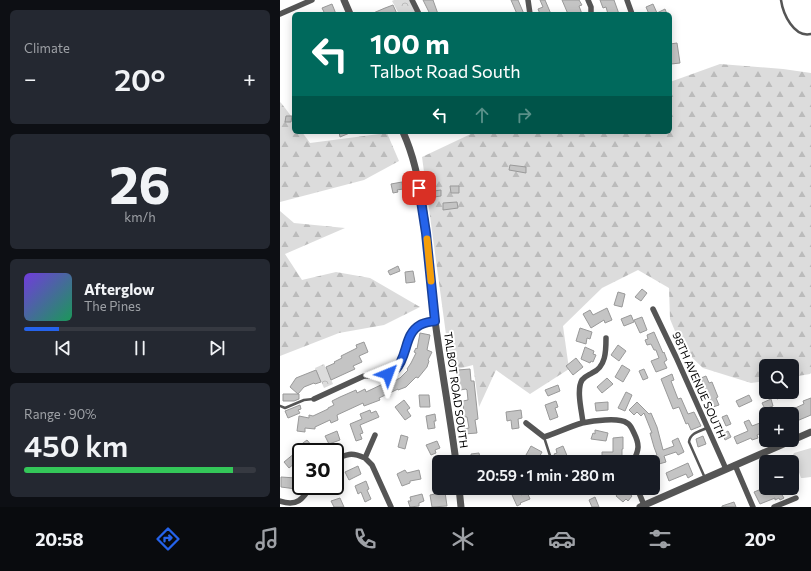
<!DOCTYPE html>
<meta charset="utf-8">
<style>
:root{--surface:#171b24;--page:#242831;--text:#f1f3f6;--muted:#9ea1a6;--line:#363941;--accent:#2563eb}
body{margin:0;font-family:Commissioner,sans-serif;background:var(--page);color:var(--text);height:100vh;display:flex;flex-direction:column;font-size:15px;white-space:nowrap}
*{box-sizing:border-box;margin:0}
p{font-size:13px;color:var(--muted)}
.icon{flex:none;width:22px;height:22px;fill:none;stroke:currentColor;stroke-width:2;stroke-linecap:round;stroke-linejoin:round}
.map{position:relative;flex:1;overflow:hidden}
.side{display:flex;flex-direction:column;gap:10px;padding:10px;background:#0d0f14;width:280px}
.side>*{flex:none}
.guide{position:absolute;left:12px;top:12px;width:380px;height:122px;border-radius:6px;box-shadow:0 2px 10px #0003;background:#00695c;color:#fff;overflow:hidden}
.tools{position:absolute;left:479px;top:359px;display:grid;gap:8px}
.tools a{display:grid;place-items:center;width:40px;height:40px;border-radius:6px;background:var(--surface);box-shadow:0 2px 10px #0003;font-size:20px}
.speed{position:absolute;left:12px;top:443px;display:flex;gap:8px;font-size:20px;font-weight:700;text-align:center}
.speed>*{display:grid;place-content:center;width:52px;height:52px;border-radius:50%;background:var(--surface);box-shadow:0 2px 10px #0003;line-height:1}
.speed .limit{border:2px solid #111;border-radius:6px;background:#fff;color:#111}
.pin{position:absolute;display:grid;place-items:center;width:34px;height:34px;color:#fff;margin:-17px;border-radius:8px;box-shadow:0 2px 6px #0006}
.me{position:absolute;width:44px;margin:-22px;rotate:44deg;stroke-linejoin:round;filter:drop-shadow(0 0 3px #0008)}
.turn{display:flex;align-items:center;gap:14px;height:84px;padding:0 12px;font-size:18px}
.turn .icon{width:52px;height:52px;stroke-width:2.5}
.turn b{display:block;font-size:28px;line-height:34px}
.lanes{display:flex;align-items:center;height:38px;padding:0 12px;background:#0003;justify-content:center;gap:20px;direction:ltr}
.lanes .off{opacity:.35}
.big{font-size:30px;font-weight:600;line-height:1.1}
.side .card{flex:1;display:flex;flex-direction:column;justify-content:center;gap:6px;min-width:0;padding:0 14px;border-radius:6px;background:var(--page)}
.side .dial{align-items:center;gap:0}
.dial b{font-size:52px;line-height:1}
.song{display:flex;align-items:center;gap:12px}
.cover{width:48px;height:48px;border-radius:6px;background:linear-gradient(135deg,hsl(260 70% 55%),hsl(150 70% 35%))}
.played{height:4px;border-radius:2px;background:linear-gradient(90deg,var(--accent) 15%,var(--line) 15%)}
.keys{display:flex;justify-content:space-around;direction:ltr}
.heat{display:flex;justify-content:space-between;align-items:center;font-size:22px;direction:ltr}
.charge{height:6px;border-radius:3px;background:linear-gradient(90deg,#34c759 90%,var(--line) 0)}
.trip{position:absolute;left:152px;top:455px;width:228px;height:40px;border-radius:6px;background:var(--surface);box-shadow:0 2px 10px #0003;font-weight:600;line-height:40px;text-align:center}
.tab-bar{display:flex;height:64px;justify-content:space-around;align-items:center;background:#090b0e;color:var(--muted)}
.tab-bar .icon{width:28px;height:28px}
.tab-bar .current{color:var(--accent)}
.tab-bar b{font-size:18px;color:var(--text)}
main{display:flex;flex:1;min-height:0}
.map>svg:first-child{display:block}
.grass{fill:#dcdcdc}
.forest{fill:url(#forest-firs)}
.park{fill:url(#park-crowns)}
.building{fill:#c4c4c4;stroke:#999}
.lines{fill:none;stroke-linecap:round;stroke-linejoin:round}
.service{stroke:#555;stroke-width:2.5}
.minor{stroke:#555;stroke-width:5.5}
.tertiary{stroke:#555;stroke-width:7}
.route-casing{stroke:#184099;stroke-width:10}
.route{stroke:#2563eb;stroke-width:7}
.slow{stroke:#f59e0b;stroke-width:7}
.labels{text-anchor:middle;stroke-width:4;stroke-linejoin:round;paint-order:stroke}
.street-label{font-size:11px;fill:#000;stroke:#fff}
</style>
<main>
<section class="side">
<div class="card"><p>Climate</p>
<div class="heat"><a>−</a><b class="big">20°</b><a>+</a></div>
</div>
<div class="card dial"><b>26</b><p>km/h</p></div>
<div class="card">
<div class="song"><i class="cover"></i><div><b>Afterglow</b><p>The Pines</p></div></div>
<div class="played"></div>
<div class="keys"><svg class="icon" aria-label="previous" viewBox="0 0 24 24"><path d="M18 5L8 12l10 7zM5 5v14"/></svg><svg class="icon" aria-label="pause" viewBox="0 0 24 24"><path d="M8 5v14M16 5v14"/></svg><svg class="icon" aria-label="next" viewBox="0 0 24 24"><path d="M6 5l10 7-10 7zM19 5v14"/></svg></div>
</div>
<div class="card"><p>Range · 90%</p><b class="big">450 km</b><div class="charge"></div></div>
</section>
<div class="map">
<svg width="531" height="507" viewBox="0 0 531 507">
<defs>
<pattern id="forest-firs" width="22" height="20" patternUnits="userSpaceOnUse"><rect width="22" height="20" fill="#dcdcdc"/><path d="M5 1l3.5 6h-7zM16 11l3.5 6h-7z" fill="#bbb"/></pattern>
<pattern id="park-crowns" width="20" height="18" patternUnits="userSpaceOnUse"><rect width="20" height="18" fill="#dcdcdc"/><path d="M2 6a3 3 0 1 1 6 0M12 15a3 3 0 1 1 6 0" fill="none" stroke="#bbb"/></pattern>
</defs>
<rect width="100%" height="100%" fill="#fff"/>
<!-- grass -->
<path class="grass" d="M531 448V477L523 478H521L513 455 514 453Z"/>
<!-- forest -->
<path class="forest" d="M440 64 503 69 531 73V373L530 374 512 377V366H486V381L471 383 423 368 402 348 390 319 389 288 358 270 322 288 283 326 289 369 250 394 216 370 199 407 193 365 174 370 170 364 142 157 195 132H390V82Z
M0 102 2 104 14 120V132H22L30 143 107 133 119 161 84 180 0 202Z
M0 211 14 223 65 228 5 254 22 280 56 272 90 278 140 307 104 325 59 333 0 356Z"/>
<!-- park -->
<path class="park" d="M114 0H129L135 12V14H119L112 1Z
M44 364 53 384 44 388 35 368Z"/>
<!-- building -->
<path class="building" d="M143 0H153L158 14H150Z
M231 0H238L244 14H237Z
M260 0H265L271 14H260L258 9 263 7Z
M282 0H299L302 5 299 6 302 14H288Z
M320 0H334L339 14H328L326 7 323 8Z
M52 4 56 14H45L42 8Z
M373 4 377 13 385 9 387 14H369L366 7Z
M113 5 117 14H91L105 8Z
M397 43 400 63 391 64 390 57V44Z
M6 116H12L11 122H5Z
M59 132H72L60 137Z
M230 165 246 167V173L229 170Z
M122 182 123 189 117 190 118 192 113 193 111 184Z
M170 186H179V193H171Z
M161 190V196L154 197V191Z
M177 202 178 208 163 210V203Z
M118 266 120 271 110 275 108 271Z
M133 271 135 282 126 283 125 272Z
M362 289 367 293 361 301 355 297Z
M338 292 345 294 342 307 334 305Z
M327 308 332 320 325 323 324 320 311 328 303 314 310 310 313 315Z
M351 315 354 322 344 326 341 319Z
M362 317 367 330 360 333 354 320Z
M300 328 312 332 310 339 307 338 306 344 296 341Z
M374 332 383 353 384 352 387 360 384 362 387 368 376 372 371 361 379 358 376 350H374L371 344 367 345 365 340 368 339 367 335Z
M140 333 150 335 147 350 152 352 148 360 149 361 147 367 138 378 136 377 126 387 118 390V389L99 398 100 400 84 406 83 403 57 415 58 420 51 423 50 420 35 427V429L25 428V432L17 431 19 416 29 418V415L33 416 48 409V408L54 405 52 401 60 397 76 390 77 393 85 389 86 392 103 384 104 386 120 378 128 370 127 369 131 363 136 353 134 352 136 348 137 349Z
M84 342 88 352 79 356 82 362 73 366 75 369 51 380 46 367 55 363 54 362 62 358 61 356 77 348 76 345Z
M338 345 346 351 339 361 331 355Z
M305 347 314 351 313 354 316 355 313 362 311 361 310 363 301 359Z
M296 358 303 367 293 375 286 366Z
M342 365 350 370 343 382 335 377Z
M190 369 191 381H194L198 419 195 420 197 433 184 434V429L189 428 187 417H184L183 401 188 400 187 390 186 389 180 390 178 370Z
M364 369 368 378 363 380 359 371Z
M36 370 41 382 35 384 34 383 24 387 18 394 10 387 16 378Z
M392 374 394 380 391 381 398 399 401 398 408 414 414 412 421 426 411 430 408 423 406 424 399 407 393 409 381 379Z
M426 376 429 383 432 382 438 397 436 398 439 405 433 407 421 378Z
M327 378 333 384 322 393 317 387Z
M278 385 280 391 268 396 265 390Z
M346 392 352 395 345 411 338 408Z
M500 392H515L497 399 495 394Z
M3 394H19V399L14 401H3Z
M139 395H149L150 407H140Z
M469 395 472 401 459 407 456 401Z
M531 398V415L512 423V414H502L524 404 523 401Z
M491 399 493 406 485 409 482 403Z
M124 400 130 408 127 410 131 416 125 420 115 407Z
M276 401 278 407 275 408 278 417 270 420 265 405Z
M328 402V410L316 411 315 403Z
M357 402 369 414 371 413 377 427 383 450 394 446 392 441 398 438 404 452 398 455 396 452 384 456 386 462 379 464 378 461H377L375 456 377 455 374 447 370 433H372L364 413 361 416 357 412 354 415 349 410Z
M20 405 21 409 18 410 20 413 8 418 5 411Z
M90 410 91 413 96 411 99 417 80 425 83 433 80 434 82 439 76 441 70 424 82 419 80 414Z
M241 410 242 418 238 419 239 428 232 429 231 420 227 421 226 412Z
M155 414 156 421H154L155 428 148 429 146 416Z
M447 415 451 424 446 426 442 417Z
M469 420 472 426 485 421 486 424V431L477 435 478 438 472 440 471 438 457 444 454 437 468 431 464 422Z
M315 430 328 433 326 441 311 439 313 433 315 434Z
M57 431 60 440 49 444 45 436Z
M448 431 451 437 445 440 443 434Z
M121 435 128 437 125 449 118 447Z
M423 436 426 444 418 447 416 439Z
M343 437V449H342V460H339V462H332V459H322V452H333V438Z
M27 440 32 446 26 452H21V458L9 468 4 462 21 448 19 446Z
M157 441 160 448 155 450 156 453 151 455 146 445Z
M251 446 262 452 257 461 246 455Z
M283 446 288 458 278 462 274 454 277 453 276 449Z
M199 453 201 462H192L191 454Z
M408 463 413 475 408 478 406 474 389 481 386 473Z
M78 466 81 474 69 480 65 472Z
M125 470 127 473 139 470 141 479 130 481V483L122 486 117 474Z
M512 473 517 483 512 485Z
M1 477 16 478V489L1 487Z
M86 481 89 489 87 490 91 499 85 502 81 492 78 494 75 486Z
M45 486H52L54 491 53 494 44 492Z
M229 488H238L241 495 247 492 250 499 240 503 241 504 237 506Z
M342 488 352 496 348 501 346 499 343 502 336 496Z
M484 488H506L508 493 502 495 504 498 500 500 499 498 495 500V498L480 504 474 492Z
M165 492 167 506 152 507 150 495Z
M142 494 144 501 139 503V506L130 507 128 501H131L130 497Z
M315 497 319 507H312L309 500Z
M60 498 64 507H54L51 501Z
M454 502 456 507H442V506Z"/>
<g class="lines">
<!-- service -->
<path class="service" d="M501 0C503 14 514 38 531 34
M0 406 5 408 24 400 33 399
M264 437 272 462
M425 478 409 442C410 433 420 431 427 428"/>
<!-- minor -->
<path class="minor" d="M132 0 139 14
M248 0 250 14
M308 0 311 7V14
M347 0 352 14
M0 14 32 0
M373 309 396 357 446 469
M34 399 84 376H100L108 374 115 370 123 356 131 332 139 325 145 323 155 321
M246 423 264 437C276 433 289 427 302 423 312 421 339 417 347 423 351 425 352 429 354 433 360 445 359 450 353 462
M303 423C302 412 296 390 302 380 305 376 309 375 312 373 326 367 326 351 326 338
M85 458 92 465 111 507
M55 459C69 454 71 452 85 458L95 435
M455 465 473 507
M357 488 364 505
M0 501C17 507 23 499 31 486
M494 507 516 498"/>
<!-- tertiary -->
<path class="tertiary" d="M64 0 70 14
M123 132C128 143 132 155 135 167 148 217 149 269 155 320 161 368 170 415 176 462
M179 488 181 507
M360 507 531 432"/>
</g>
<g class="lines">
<!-- route casing -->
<g class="route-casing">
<path id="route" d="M108 374C111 373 114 371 116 369 128 356 124 334 140 325 145 322 150 322 155 321L146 233 139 188"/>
</g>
<!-- route -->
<use href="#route" class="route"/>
<!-- slow -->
<path class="slow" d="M147 239 151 281"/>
</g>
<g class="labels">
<!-- street labels -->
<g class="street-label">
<text transform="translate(419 385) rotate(66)" y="4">98TH AVENUE SOUTH</text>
<text transform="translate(176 390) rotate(82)" y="4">TALBOT ROAD SOUTH</text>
</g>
</g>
</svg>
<div class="tools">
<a><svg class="icon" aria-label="search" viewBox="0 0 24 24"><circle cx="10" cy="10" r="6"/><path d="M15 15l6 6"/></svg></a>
<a>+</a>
<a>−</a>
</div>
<div class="speed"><div class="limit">30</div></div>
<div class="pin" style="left:139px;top:188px;background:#d93025"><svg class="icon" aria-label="arrive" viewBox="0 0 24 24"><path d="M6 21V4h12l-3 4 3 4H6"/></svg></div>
<svg class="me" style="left:108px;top:374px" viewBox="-20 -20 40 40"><path d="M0-17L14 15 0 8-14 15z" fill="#2563eb" stroke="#fff" stroke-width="4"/></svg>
<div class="trip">20:59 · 1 min · 280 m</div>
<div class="guide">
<div class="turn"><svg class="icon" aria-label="left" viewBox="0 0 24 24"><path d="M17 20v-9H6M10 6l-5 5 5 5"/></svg><div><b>100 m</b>Talbot Road South</div></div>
<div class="lanes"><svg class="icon" aria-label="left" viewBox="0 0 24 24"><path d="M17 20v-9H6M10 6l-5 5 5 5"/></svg><svg class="icon off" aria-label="ahead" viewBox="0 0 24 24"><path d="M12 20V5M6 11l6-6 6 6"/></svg><svg class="icon off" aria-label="right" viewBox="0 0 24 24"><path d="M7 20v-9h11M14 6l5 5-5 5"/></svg></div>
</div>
</div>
</main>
<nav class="tab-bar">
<b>20:58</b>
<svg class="icon current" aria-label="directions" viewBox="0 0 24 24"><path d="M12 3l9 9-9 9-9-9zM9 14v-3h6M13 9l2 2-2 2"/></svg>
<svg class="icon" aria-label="music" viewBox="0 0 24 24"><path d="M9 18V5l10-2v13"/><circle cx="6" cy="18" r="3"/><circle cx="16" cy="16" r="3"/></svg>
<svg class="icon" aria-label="phone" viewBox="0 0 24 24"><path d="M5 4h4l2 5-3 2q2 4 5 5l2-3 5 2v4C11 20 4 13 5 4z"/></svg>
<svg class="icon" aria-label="climate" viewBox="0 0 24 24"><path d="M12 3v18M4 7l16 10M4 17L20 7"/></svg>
<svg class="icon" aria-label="car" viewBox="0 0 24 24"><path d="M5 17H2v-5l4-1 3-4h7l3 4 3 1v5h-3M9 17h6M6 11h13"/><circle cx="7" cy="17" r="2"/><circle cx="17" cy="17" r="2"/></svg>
<svg class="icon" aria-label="filters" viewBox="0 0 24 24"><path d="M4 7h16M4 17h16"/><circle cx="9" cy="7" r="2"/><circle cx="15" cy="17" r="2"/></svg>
<b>20°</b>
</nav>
